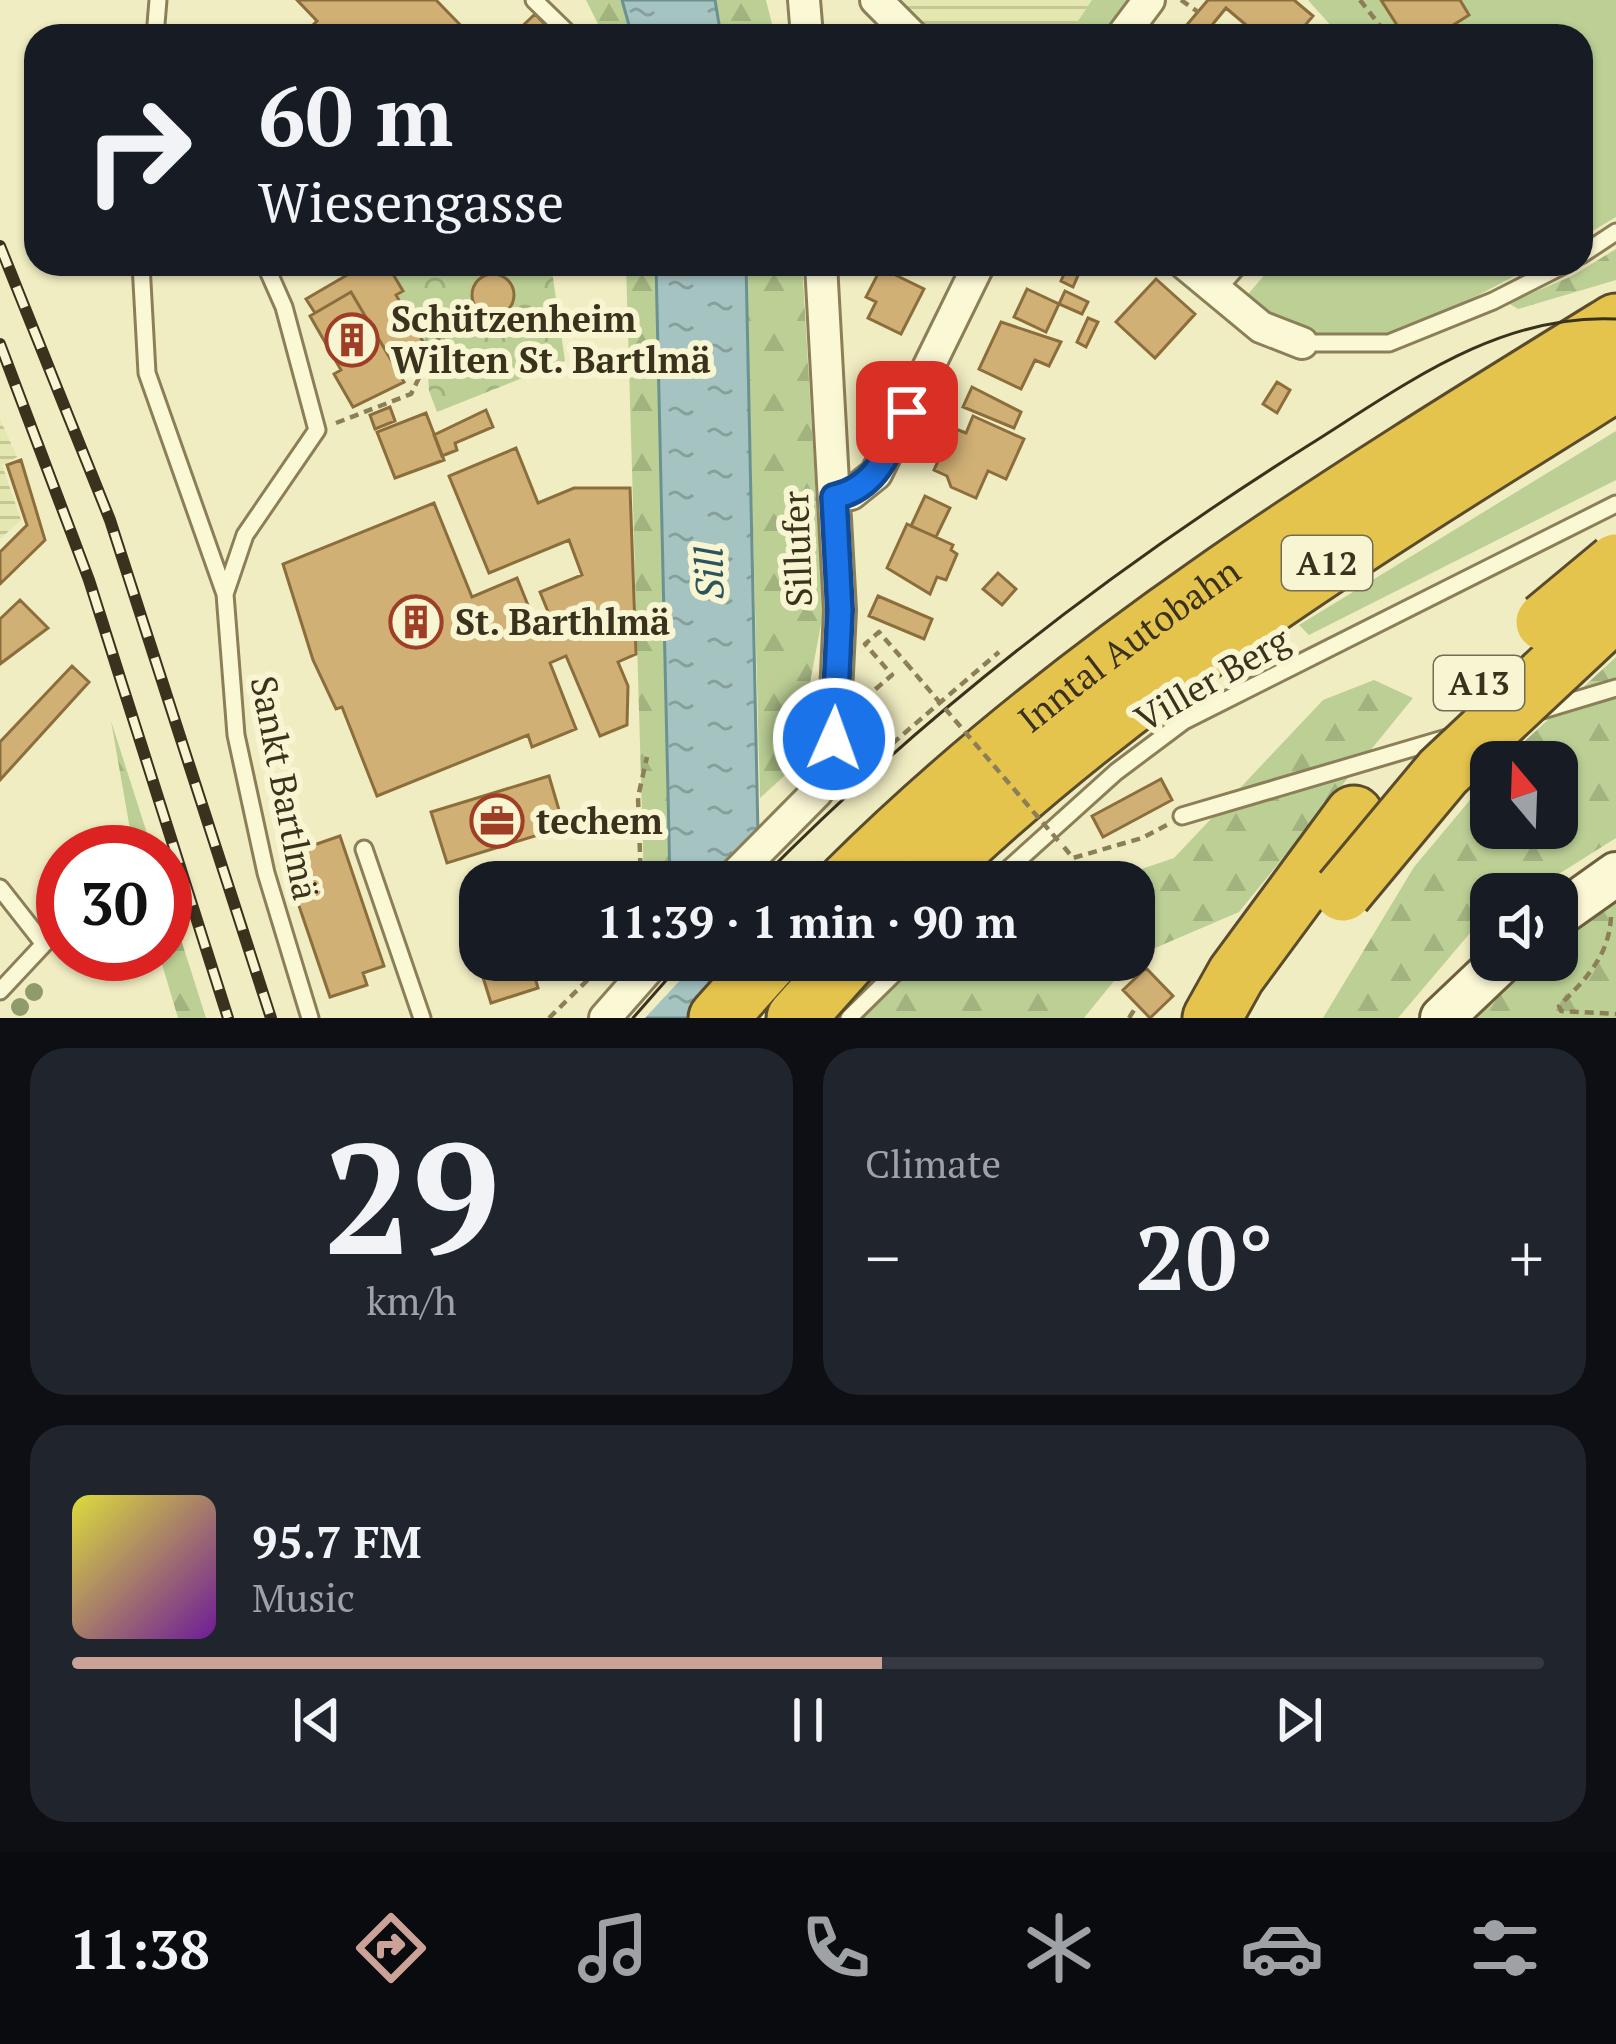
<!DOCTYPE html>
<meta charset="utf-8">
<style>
:root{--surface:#171b24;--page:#20242c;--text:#f1f3f6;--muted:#9ea1a6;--line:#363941;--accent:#cca298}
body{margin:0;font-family:"PT Serif",serif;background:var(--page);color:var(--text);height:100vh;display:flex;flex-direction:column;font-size:45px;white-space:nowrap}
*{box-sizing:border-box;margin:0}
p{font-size:39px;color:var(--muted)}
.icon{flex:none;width:66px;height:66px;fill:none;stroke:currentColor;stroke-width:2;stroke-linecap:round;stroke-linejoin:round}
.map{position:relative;height:1018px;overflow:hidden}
.drawer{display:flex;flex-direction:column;gap:30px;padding:30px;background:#0d0f14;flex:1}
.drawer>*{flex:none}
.top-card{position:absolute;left:24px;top:24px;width:1569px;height:252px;border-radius:36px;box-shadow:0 3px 9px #0004;background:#171b24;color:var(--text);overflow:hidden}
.needle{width:78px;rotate:341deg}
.tools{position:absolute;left:1470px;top:741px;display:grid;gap:24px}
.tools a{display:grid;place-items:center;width:108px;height:108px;border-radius:24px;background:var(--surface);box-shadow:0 3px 9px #0004;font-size:60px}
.speed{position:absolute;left:36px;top:825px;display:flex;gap:24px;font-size:60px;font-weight:700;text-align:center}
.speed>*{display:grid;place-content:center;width:156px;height:156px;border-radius:50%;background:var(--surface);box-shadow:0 3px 9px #0004;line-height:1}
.speed .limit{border:18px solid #d22;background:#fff;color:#111}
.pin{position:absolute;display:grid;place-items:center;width:102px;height:102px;color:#fff;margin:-51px;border-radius:24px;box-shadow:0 6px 18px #0006}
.me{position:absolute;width:132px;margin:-66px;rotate:2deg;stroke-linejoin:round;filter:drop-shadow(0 0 9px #0008)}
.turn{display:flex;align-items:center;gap:42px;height:252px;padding:0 36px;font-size:54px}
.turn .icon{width:156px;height:156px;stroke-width:2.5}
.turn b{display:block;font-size:84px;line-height:102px}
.big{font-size:90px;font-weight:700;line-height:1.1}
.drawer .tile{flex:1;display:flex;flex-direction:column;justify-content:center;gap:18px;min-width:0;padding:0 42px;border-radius:36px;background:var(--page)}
.drawer .dial{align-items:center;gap:0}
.dial b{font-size:156px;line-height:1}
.song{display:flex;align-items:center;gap:36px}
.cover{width:144px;height:144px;border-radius:18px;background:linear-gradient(135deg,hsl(60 70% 55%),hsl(280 70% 35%))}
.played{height:12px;border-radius:6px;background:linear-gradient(90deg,var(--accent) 55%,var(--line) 55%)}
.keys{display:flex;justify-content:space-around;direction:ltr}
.heat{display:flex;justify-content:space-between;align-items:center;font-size:66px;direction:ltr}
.drawer .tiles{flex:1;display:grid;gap:30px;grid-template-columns:1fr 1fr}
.tile:last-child{grid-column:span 2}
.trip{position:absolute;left:459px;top:861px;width:696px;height:120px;border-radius:36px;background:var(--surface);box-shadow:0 3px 9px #0004;font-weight:700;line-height:120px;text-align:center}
.dock{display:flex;height:192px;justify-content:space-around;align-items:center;background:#090b0e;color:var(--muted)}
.dock .icon{width:84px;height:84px}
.dock .selected{color:var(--accent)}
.dock b{font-size:54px;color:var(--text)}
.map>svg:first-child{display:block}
.farmland{fill:url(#farmland-rules)}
.grass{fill:#bcd095}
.forest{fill:url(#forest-firs)}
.park{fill:url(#park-crowns)}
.water{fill:url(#water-ripples);stroke:#6b9291;stroke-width:3}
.pier{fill:#f1edc2}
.building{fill:#d1b075;stroke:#8c6e3c;stroke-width:3}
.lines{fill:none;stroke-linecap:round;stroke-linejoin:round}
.service-casing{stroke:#8c7f58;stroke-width:21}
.minor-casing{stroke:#8c7f58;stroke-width:36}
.secondary-casing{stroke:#6d5f3b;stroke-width:48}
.motorway-casing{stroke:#594b2c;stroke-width:63}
.path{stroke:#8c7f58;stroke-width:4.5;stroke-dasharray:9 6;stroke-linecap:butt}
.service{stroke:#fbf8d6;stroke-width:15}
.minor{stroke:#fbf8d6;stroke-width:30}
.secondary{stroke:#fbf8d6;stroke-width:42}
.motorway{stroke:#e5c44d;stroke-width:57}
.tram{stroke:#3b321d;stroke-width:3}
.rail-casing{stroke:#3b321d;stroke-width:12}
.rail{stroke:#f8f5d2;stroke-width:8;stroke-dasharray:22;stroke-linecap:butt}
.motorway-bridge-casing{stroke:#594b2c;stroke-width:63;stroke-linecap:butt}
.path-bridge{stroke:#8c7f58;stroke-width:4.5;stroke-dasharray:9 6;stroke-linecap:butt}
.motorway-bridge{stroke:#e5c44d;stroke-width:57}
.tree{fill:#8f9b6a}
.route-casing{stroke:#114b97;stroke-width:30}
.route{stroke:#1a73e8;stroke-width:21}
.labels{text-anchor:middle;stroke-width:12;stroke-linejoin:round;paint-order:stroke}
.shield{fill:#f8f5d2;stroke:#746c53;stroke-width:3}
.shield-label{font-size:33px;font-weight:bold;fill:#3b321d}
.poi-label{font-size:36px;font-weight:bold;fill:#3b321d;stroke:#f8f5d2;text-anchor:start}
.street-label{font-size:36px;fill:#3b321d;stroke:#f8f5d2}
.water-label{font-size:39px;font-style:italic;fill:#2b545b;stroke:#f8f5d2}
</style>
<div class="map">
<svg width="1616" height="1018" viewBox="0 0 1616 1018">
<defs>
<pattern id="farmland-rules" width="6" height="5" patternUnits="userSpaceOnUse" patternTransform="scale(3)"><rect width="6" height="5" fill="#e4e7af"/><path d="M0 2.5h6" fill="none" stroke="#c4c796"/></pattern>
<pattern id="forest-firs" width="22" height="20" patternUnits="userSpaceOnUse" patternTransform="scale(3)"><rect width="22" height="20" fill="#bcd095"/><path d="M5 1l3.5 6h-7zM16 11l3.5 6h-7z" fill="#a2b380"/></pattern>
<pattern id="park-crowns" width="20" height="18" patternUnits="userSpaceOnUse" patternTransform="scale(3)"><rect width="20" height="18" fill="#bcd095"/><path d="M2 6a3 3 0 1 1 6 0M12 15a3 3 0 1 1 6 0" fill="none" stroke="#a2b380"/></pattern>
<pattern id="water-ripples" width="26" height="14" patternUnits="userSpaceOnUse" patternTransform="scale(3)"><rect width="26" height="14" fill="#a4c3c1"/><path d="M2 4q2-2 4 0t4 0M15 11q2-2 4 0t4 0" fill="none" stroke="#879f9c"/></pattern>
</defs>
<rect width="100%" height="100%" fill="#f1edc2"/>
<!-- farmland -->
<path class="farmland" d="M893 0H1092L1068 36H931Z
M0 419 17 457 2 465 21 520 0 539Z"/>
<!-- grass -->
<path class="grass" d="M1092 0H1133L1103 36H1068Z
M1308 0H1616V217L1581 238V36H1340Z
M1274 264H1537L1389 343H1302L1237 307Z
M1616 431V480L1309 635 1299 625Z"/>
<!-- forest -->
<path class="forest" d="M586 0H622L632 36H604Z
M715 0H766L775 36H721Z
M1616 249V280L1518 309 1508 303 1572 276Z
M626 264H656L670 882H644Z
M746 264H802L823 614 794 767 760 798Z
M1616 657V838L1527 894H1491V916L1476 926 1398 1018H1323L1414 867 1491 775V828H1557V762H1502Z
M1374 680 1413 698 1239 912 1134 957V882H1103L1174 858 1323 700Z
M111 721 153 852H134Z
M165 889 206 1018H178L159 954H165Z
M1616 900V1018H1472L1534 960H1557V939Z
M923 960H1131L1084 1018H861Z"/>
<!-- park -->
<path class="park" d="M387 264H551L565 361 437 412 429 391 426 348 396 295 402 291Z"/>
<!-- water -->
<path class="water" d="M622 0H715L721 36H632Z
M656 264H746L759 882H670Z
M661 960H758L755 1018H635Z"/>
<!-- pier -->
<path class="pier" d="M655 960H699L645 1018H629Z"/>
<!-- building -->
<path class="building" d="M297 0H436L471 36H302L317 21Z
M1208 0H1294L1313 16 1296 36H1259L1226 8 1203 36H1196L1185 27Z
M1381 0H1460L1469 15 1436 36H1404Z
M535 14 556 36H512Z
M366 264H387L403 291 396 295 425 345 393 363 351 292 315 313 306 299Z
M1041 264H1083L1073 287 1061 281 1064 274Z
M881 268 924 289 901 334 868 318 876 302 866 297Z
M472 295a21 21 0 1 1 42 0a21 21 0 1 1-42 0Z
M1156 279 1195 314 1155 358 1116 322Z
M1027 289 1059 304 1046 332 1014 317Z
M1065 291 1088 302 1082 314 1059 304Z
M351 292 404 382 353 407 334 374 341 370 310 316Z
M1088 318 1098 322 1086 347 1077 342Z
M1001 322 1061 342 1049 366 1035 360 1021 389 979 369Z
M1277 382 1290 390 1277 413 1263 404Z
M972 387 1021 412 1014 428 963 407Z
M390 407 395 421 375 429 370 415Z
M486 410 493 427 455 443 457 450 442 456 434 435Z
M426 413 444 460 395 478 377 432Z
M973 416 1024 439 1006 479 988 471 976 498 951 487 947 476 934 470 953 428 966 433Z
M516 448 538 503 574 488H630L636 654 618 662 628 686 627 725 600 736 566 656 550 663 576 729 532 747 528 735 377 796 342 707 336 709 313 660 283 564 434 503 472 597 517 578 536 625 551 619 540 592 582 575 569 540 489 573 449 476Z
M21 460 45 540 0 584V552L27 525 7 465Z
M925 496 950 508 936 537 911 526Z
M907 524 953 545 951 550 957 554 946 580 937 577 930 594 887 568Z
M998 573 1016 589 1002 605 983 589Z
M878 596 932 619 924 639 869 616Z
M20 600 48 628 0 664V619Z
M72 666 89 682 0 780V742Z
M549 776 564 827 447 863 431 812Z
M1161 779 1172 800 1103 837 1092 816Z
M340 836 384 966 363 973 367 985 330 997 282 856Z
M480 911V960H530L538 988 491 1003 464 916Z
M1146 968 1173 996 1150 1018 1123 990Z"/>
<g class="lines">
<!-- service casing -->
<g class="service-casing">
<path id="service" d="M534 0 571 36
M155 36 158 0
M1581 255 1616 232
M141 264 147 373 225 594
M265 264 284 307 317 430 245 535 225 594 236 735 266 873 310 1018
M1217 290 1240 264
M1302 343H1389L1493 301 1566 264
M1536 712 1616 688
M1182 816 1450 737
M364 849 422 1018
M994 882 1116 772 1184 721 1616 504
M0 888 44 944 0 991
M44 944 63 927
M849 1018 908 960"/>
</g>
<!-- minor casing -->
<g class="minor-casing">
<path id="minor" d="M804 0 807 36
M876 0 912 36
M1122 36 1149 0
M1185 264 1261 327 1302 343
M834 497 851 494 876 474 979 264
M728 882 817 792 833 756 840 610 821 264
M605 1018 656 960"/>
</g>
<!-- secondary casing -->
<g class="secondary-casing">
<path id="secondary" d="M1557 916 1616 874
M1442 1018 1503 960"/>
</g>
<!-- motorway casing -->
<g class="motorway-casing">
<g id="motorway">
<path id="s1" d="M847 882C1073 657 1347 489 1616 323"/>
<path d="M924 882C1129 682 1374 533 1616 382"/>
<path d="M718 1018 770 960"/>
<path d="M796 1018 848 960"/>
<path d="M1212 1018 1236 975 1354 815"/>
</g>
</g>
<!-- path -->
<path class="path" d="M1181 0 1198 12
M1360 0 1388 36
M336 423 411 394 442 331 465 304
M864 699 892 675 865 644 879 632 906 663
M858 773 999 652
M1064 847 1073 858 1142 838 1167 825
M641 882 638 797 647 757
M1611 917C1609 956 1586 979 1559 1006L1561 1011 1616 1014
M549 1018 608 960
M1129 1018 1136 1007"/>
<!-- service -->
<use href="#service" class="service"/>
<!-- minor -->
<use href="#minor" class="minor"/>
<!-- secondary -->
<use href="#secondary" class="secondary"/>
<!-- motorway -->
<use href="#motorway" class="motorway"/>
<!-- tram -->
<path class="tram" d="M758 882C924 713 1109 571 1309 445 1403 386 1499 313 1616 319
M633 1018 684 960"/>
<!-- rail casing -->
<g class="rail-casing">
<path id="rail" d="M0 246 110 520 271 1018
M0 344 89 580 228 1018"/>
</g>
<!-- rail -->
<use href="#rail" class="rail"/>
<!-- motorway-bridge casing -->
<g class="motorway-bridge-casing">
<path id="motorway-bridge" d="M1545 622 1616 563
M1343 892 1443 772 1616 610"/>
</g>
<!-- path-bridge -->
<path class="path-bridge" d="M906 663 1061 844"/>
<!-- motorway-bridge -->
<use href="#motorway-bridge" class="motorway-bridge"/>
</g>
<!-- trees -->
<g class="tree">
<circle cx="34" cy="992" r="9"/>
<circle cx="20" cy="1007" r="9"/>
</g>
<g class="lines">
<!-- route casing -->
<g class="route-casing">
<path id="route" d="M834 739 840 610 834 497C878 488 889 449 907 412"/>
</g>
<!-- route -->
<use href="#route" class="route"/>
</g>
<!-- icons -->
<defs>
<g id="building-ring" transform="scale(2.7)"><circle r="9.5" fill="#f8f5d2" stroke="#9f3e24" stroke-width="1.5"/><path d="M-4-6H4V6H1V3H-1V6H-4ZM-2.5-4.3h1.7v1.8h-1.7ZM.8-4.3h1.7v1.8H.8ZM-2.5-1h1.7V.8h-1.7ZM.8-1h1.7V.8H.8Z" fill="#9f3e24"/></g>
<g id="office-ring" transform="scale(2.7)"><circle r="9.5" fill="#f8f5d2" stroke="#9f3e24" stroke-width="1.5"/><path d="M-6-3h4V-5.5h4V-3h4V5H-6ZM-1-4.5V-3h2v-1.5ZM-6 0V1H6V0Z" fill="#9f3e24"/></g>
</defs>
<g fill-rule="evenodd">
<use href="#building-ring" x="352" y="340"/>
<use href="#building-ring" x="416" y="622"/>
<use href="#office-ring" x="497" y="821"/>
</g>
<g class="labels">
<!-- shield labels -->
<g class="shield">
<rect x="1282" y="536" width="90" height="54" rx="9"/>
<rect x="1434" y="656" width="90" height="54" rx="9"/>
</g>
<g class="shield-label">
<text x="1327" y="575">A12</text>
<text x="1479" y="695">A13</text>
</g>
<!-- poi labels -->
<g class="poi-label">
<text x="391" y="332">Schützenheim<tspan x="391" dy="41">Wilten St. Bartlmä</tspan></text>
<text x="455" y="635">St. Barthlmä</text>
<text x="536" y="834">techem</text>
</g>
<!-- street labels -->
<g class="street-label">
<text transform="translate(797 549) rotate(-92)" y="13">Sillufer</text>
<text dy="13" stroke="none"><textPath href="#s1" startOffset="369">Inntal Autobahn</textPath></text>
<text transform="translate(1212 679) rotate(-30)" y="13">Viller Berg</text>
<text transform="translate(285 788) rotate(79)" y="13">Sankt Bartlmä</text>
</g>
<!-- water labels -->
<g class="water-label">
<text transform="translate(709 573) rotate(-91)" y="14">Sill</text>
</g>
</g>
</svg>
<div class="tools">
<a><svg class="needle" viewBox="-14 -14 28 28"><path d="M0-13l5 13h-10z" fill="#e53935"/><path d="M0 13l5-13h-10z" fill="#9ea1a6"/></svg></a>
<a><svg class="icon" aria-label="sound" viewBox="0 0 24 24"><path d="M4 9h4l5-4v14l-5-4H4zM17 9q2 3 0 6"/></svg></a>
</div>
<div class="speed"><div class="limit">30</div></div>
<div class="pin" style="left:907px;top:412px;background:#d93025"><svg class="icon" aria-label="arrive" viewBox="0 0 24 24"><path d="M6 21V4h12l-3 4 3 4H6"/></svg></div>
<svg class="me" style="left:834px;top:739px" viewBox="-20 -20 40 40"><circle r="17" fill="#1a73e8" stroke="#fff" stroke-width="3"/><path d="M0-11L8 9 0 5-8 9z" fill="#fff"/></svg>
<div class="trip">11:39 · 1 min · 90 m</div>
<div class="top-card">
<div class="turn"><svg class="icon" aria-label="right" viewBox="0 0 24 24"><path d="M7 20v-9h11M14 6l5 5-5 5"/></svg><div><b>60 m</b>Wiesengasse</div></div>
</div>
</div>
<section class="drawer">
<div class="tiles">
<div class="tile dial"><b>29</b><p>km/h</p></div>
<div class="tile"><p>Climate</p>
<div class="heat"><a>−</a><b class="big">20°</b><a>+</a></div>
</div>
<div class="tile">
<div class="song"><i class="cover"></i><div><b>95.7 FM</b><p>Music</p></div></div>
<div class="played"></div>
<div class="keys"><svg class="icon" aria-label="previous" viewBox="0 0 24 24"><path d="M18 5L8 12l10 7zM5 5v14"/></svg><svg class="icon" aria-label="pause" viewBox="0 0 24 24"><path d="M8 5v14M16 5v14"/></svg><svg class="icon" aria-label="next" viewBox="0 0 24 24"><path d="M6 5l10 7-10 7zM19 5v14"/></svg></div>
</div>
</div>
</section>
<nav class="dock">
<b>11:38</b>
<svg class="icon selected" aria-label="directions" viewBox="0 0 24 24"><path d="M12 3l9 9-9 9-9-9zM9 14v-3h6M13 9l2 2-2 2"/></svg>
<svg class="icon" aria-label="music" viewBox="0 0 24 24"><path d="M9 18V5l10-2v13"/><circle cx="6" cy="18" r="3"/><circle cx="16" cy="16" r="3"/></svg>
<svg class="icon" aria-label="phone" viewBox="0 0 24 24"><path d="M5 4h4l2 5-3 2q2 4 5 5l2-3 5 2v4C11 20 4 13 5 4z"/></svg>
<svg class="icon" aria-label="climate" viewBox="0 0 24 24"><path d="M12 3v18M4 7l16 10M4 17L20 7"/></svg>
<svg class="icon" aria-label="car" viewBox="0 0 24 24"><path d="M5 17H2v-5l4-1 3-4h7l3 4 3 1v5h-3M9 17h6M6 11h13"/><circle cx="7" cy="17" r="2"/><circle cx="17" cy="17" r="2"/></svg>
<svg class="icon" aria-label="filters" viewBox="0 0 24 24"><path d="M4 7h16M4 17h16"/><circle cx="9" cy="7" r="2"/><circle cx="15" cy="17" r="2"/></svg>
</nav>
